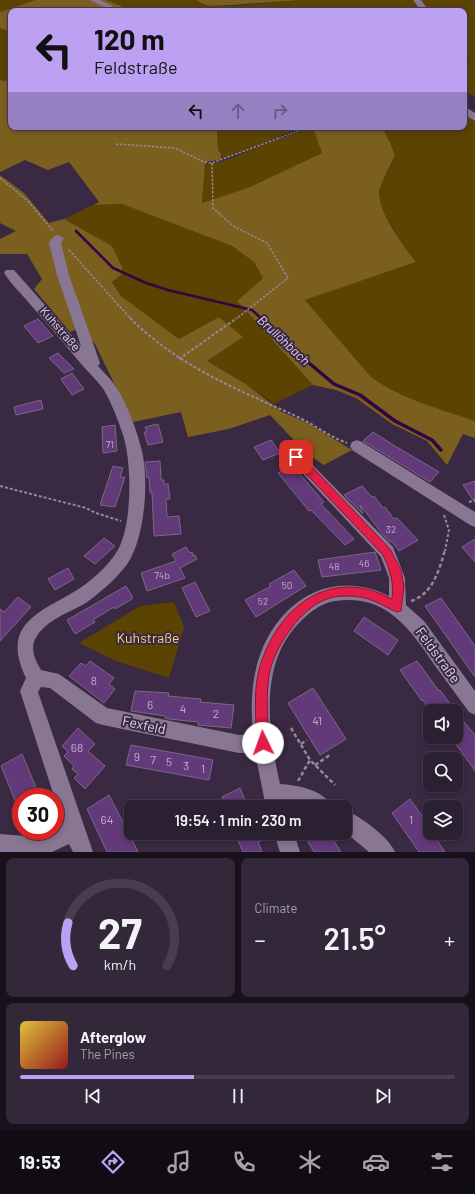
<!DOCTYPE html>
<meta charset="utf-8">
<style>
:root{--surface:#2b1f32;--page:#33273a;--text:#f1f3f6;--muted:#a6a2ac;--line:#473d4d;--accent:#bca0f2}
body{margin:0;font-family:Barlow,sans-serif;background:var(--page);color:var(--text);height:100vh;display:flex;flex-direction:column;font-size:15px;white-space:nowrap}
*{box-sizing:border-box;margin:0}
p{font-size:13px;color:var(--muted)}
.icon{flex:none;width:22px;height:22px;fill:none;stroke:currentColor;stroke-width:2;stroke-linecap:round;stroke-linejoin:round}
.map{position:relative;height:852px;overflow:hidden}
.sheet{display:flex;flex-direction:column;gap:6px;padding:6px;background:#18111c;flex:1}
.sheet>*{flex:none}
.hud{position:absolute;left:8px;top:8px;width:459px;height:122px;border-radius:8px;box-shadow:0 2px 6px #0003,0 0 0 1px var(--line);background:#bca0f2;color:#111;overflow:hidden}
.buttons{position:absolute;left:423px;top:704px;display:grid;gap:8px}
.buttons a{display:grid;place-items:center;width:40px;height:40px;border-radius:8px;background:var(--surface);box-shadow:0 2px 6px #0003,0 0 0 1px var(--line);font-size:20px}
.speed{position:absolute;left:12px;top:788px;display:flex;gap:8px;font-size:20px;font-weight:700;text-align:center}
.speed>*{display:grid;place-content:center;width:52px;height:52px;border-radius:50%;background:var(--surface);box-shadow:0 2px 6px #0003,0 0 0 1px var(--line);line-height:1}
.speed .limit{border:6px solid #d22;background:#fff;color:#111}
.pin{position:absolute;display:grid;place-items:center;width:34px;height:34px;color:#fff;margin:-17px;border-radius:8px;box-shadow:0 2px 6px #0006}
.me{position:absolute;width:44px;margin:-22px;rotate:357deg;stroke-linejoin:round;filter:drop-shadow(0 0 3px #0008)}
.turn{display:flex;align-items:center;gap:14px;height:84px;padding:0 20px;font-size:18px}
.turn .icon{width:52px;height:52px;stroke-width:2.5}
.turn b{display:block;font-size:28px;line-height:34px}
.lanes{display:flex;align-items:center;height:38px;padding:0 20px;background:#0003;justify-content:center;gap:20px;direction:ltr}
.lanes .off{opacity:.35}
.big{font-size:30px;font-weight:600;line-height:1.1}
.sheet .tile{flex:1;display:flex;flex-direction:column;justify-content:center;gap:6px;min-width:0;padding:0 14px;border-radius:8px;background:var(--page)}
.sheet .dial{align-items:center;gap:0}
.dial svg{height:104px;overflow:visible;fill:none;stroke:var(--line);stroke-width:7;stroke-linecap:round;text-anchor:middle}
.dial text{fill:var(--text);stroke:none}
.song{display:flex;align-items:center;gap:12px}
.cover{width:48px;height:48px;border-radius:6px;background:linear-gradient(135deg,hsl(50 70% 55%),hsl(0 70% 35%))}
.played{height:4px;border-radius:2px;background:linear-gradient(90deg,var(--accent) 40%,var(--line) 40%)}
.keys{display:flex;justify-content:space-around;direction:ltr}
.heat{display:flex;justify-content:space-between;align-items:center;font-size:22px;direction:ltr}
.sheet .tiles{flex:1;display:grid;gap:6px;grid-template-columns:1fr 1fr}
.tile:last-child{grid-column:span 2}
.trip{position:absolute;left:124px;top:800px;width:228px;height:40px;border-radius:8px;background:var(--surface);box-shadow:0 2px 6px #0003,0 0 0 1px var(--line);font-weight:600;line-height:40px;text-align:center}
.tabs{display:flex;height:64px;justify-content:space-around;align-items:center;background:#110c14;color:var(--muted)}
.tabs .icon{width:28px;height:28px}
.tabs .current{color:var(--accent)}
.tabs b{font-size:18px;color:var(--text)}
.map>svg:first-child{display:block}
.green{fill:#5b4302}
.forest{fill:#7b5f1e}
.lines{fill:none;stroke-linecap:round;stroke-linejoin:round}
.stream-far1{stroke:#320545;stroke-width:2.5}
.stream{stroke:#320545;stroke-width:3.5}
.building{fill:#623979;stroke:#7a6885}
.path-far3{stroke:#94889c;stroke-width:1;stroke-dasharray:2 1;stroke-linecap:butt}
.path-far2{stroke:#94889c;stroke-width:1.5;stroke-dasharray:2.5 1.5;stroke-linecap:butt}
.path-far1{stroke:#94889c;stroke-width:2;stroke-dasharray:3 2;stroke-linecap:butt}
.path{stroke:#94889c;stroke-width:2.5;stroke-dasharray:4 2.5;stroke-linecap:butt}
.minor{fill:#887693;fill-rule:evenodd}
.route{fill:#e11d48;stroke:#92132f}
.labels{text-anchor:middle;stroke-width:4;stroke-linejoin:round;paint-order:stroke}
.number-label{font-size:10px;fill:#c0afcc}
.street-label{font-size:12px;fill:#e0d6e7;stroke:#392942}
.near-number-label{font-size:12px;fill:#c0afcc}
.water-label{font-size:13px;font-style:italic;fill:#e7cff5;stroke:#392942}
.near-park-label{font-size:14px;fill:#fdd480;stroke:#392942}
.near-street-label{font-size:14px;fill:#e0d6e7;stroke:#392942}
</style>
<div class="map">
<svg width="475" height="852" viewBox="0 0 475 852">
<rect width="100%" height="100%" fill="#392942"/>
<!-- green -->
<path class="green" d="M0 0H35L0 12Z
M106 0H194L208 6H233L303 0H415L422 11H171L129 9Z
M419 0H475V96L464 92V67L467 65 470 61 464 55V11H427Z
M0 28 11 32V82L0 80Z
M464 113 475 121V421C440 409 402 399 371 377L305 300 416 262C403 245 380 214 379 193 379 187 392 163 395 156L391 143 382 127H464Z
M217 127H302L223 159 221 153 218 150Z
M307 129 314 131 322 153 250 187 202 203 205 164C223 164 238 155 254 148 272 141 289 135 307 129Z
M122 204 232 246 254 262 263 278 237 301 313 385 274 404 246 384 206 360 242 338 219 317 179 339 121 296 112 281 122 274 91 234 64 219 93 205Z
M174 602 184 627 169 678 116 661 79 643 140 606Z"/>
<!-- forest -->
<path class="forest" d="M35 0H106L129 9 170 11H11V32L0 28V12Z
M195 0H302L233 5 208 6Z
M0 80 11 82V127H217L218 150 221 153V158L222 159 213 161H208L205 164 202 203 250 187 322 153 314 131 302 127H382L391 144 395 156C391 163 379 188 379 193 380 215 403 245 416 262L305 300 371 377C402 399 440 409 475 421V438L463 434 447 465 427 441 392 424 356 398 336 390 313 385 237 301 263 278 254 262 232 246 122 204 93 205 99 202 69 162 48 170 25 160 0 172Z
M0 175 24 193 49 223 64 219 112 246 122 267V274L112 282 121 296 179 339 219 317 243 337 207 361 246 384 282 412 308 423 352 450 324 465 307 454 270 415 229 429 188 437 181 412 133 422 95 344 80 328 70 332 34 289 42 279 27 254H0V239L16 231 0 223Z"/>
<g class="lines">
<!-- stream-far1 -->
<path class="stream-far1" d="M76 231 113 268 146 283 168 290 252 310 262 319"/>
<!-- stream -->
<path class="stream" d="M261 318 279 334 284 342 334 384 360 395 395 421 432 440 441 450"/>
</g>
<!-- building -->
<path class="building" d="M38 319 53 336 38 343 24 326Z
M58 353 74 369 64 373 49 358Z
M72 373 84 389 72 395 61 379Z
M41 400 43 409 16 415 14 407Z
M158 424 163 442 148 445 144 432H147L145 427Z
M115 425 117 451 103 453 102 427Z
M373 432 395 446 439 472 430 482 363 441Z
M271 440 280 453 263 460 254 447Z
M160 461 161 480H164V484H168L170 499H166L167 517 179 516 181 534 154 536 152 493H150L149 477 147 478 145 462Z
M292 465 324 502 321 504 354 539 345 545 311 510 309 511 278 473Z
M113 466 123 468 120 477H125L115 507 100 505Z
M475 481V503L463 485Z
M362 486 372 497 374 496 383 508 385 507 394 519 397 518 418 540 399 551 392 542H390L384 536 360 505 363 514 344 495Z
M104 538 115 546 95 564 84 556Z
M475 539V562L462 547Z
M186 547 189 552 193 553 192 556 195 555 197 559 180 568 185 578 147 591 141 573 176 561 172 554Z
M375 552 381 570 322 577 318 560Z
M68 568 74 579 55 590 48 579Z
M294 570 306 586 256 617 245 600 271 586 269 584Z
M195 582 210 611 196 617 182 588Z
M126 586 132 596V599L115 609 114 607 93 620 95 622 75 634 67 620Z
M18 597 31 607 0 641V609L4 612Z
M441 598 475 646V677L425 606Z
M364 617 398 640 388 655 354 631Z
M90 661 114 678 109 684 115 689 104 703 69 676 81 663 86 666Z
M417 661 439 691 440 690 455 711H431L423 700 422 701 400 670Z
M313 688 346 739 320 755 288 703Z
M135 691 169 693 168 696 201 699 200 702 234 705 231 728 198 725V722L169 719 165 718V716L131 711Z
M456 712 475 735V771L451 737H456Z
M78 728 95 744 88 751 105 766 85 789 74 778 78 774 72 769 74 766 64 756 68 752 62 746Z
M131 745 213 760 209 780 126 765Z
M22 754 40 797H21V815L1 766Z
M240 788 248 807H226L222 797Z
M109 795 127 830 138 852H107L87 809Z
M410 799 430 827V833H432L445 852H419L392 813Z
M235 833H258L261 841 258 842 262 852H243Z
M311 833H329L341 852H314L305 837Z"/>
<g class="lines">
<!-- path-far3 -->
<path class="path-far3" d="M276 139 309 127"/>
<!-- path-far2 -->
<path class="path-far2" d="M116 144 175 148 204 162 212 163 279 138
M212 163 213 208 233 226 267 243 288 278 236 319
M0 178 29 202 53 231
M69 250 131 319"/>
<!-- path-far1 -->
<path class="path-far1" d="M130 318C179 367 237 389 298 417 315 425 330 437 347 443
M179 359 237 318
M0 486 86 508 96 513 121 521
M469 502 475 500
M444 515 449 530 445 551"/>
<!-- path -->
<path class="path" d="M411 601C433 594 439 570 445 550
M291 728 310 760 335 785
M301 744 307 740
M315 765 330 755
M298 781 310 760"/>
<!-- minor -->
<path class="minor" d="M90 0H100L122 11H112Z
M413 0H421L429 11H421Z
M464 106 475 113V121L464 114Z
M58 235 64 238 61 243 69 275 100 363 98 366C103 372 109 377 114 384 126 401 137 430 142 451 149 482 145 536 128 563 122 571 115 579 108 585 100 592 92 599 84 604 68 613 47 620 37 636 29 647 35 660 41 670L59 674 107 708 239 735 253 734C251 714 251 693 255 673 268 609 325 564 389 596V578L381 557 291 461 289 457 291 453 296 451 301 453 393 547 405 578 406 605 424 621 475 691V715L469 712C457 696 445 679 433 663 421 645 408 626 390 613 374 601 354 598 335 601 322 603 311 611 302 620 258 661 268 731 280 784 297 785 325 790 332 807H301L285 804 286 807H266L255 753H239L103 725 96 723 50 688 41 687 38 692 93 852H73L69 844 52 852H0V834L39 837 55 831V829L63 824 20 691 26 678C0 624 39 613 77 590 91 581 107 567 116 553 133 528 132 462 123 435 118 420 112 404 104 390 98 381 89 373 82 365 65 344 47 324 29 303 21 293 11 284 4 273L6 270H14L81 346 57 275 49 243 54 236Z
M357 440 362 442 475 512V527L470 525 352 450 350 446 352 442Z
M345 810C360 816 389 837 395 852H369L345 832Z
M274 833H294L300 852H280Z"/>
</g>
<!-- route -->
<path class="route" d="M296 453 300 454 390 549 401 570 404 586 401 611 397 612C384 607 374 599 360 597 350 596 337 595 327 599 301 608 277 644 270 670 265 694 268 719 269 743L268 747 263 749 259 747 257 743C256 719 253 693 259 670 276 608 329 565 392 599 394 582 390 570 383 555L293 460 292 457 293 454Z"/>
<g class="labels">
<!-- number labels -->
<g class="number-label">
<text x="110" y="448">71</text>
<text x="391" y="533">32</text>
<text x="364" y="567">46</text>
<text x="334" y="570">48</text>
<text x="162" y="579">74b</text>
<text x="287" y="589">50</text>
<text x="263" y="605">52</text>
</g>
<!-- street labels -->
<g class="street-label">
<text transform="translate(60 329) rotate(49)" y="4">Kuhstraße</text>
</g>
<!-- near-number labels -->
<g class="near-number-label">
<text x="94" y="685">8</text>
<text x="150" y="709">6</text>
<text x="183" y="713">4</text>
<text x="216" y="718">2</text>
<text x="317" y="725">41</text>
<text x="77" y="752">68</text>
<text x="137" y="761">9</text>
<text x="153" y="764">7</text>
<text x="169" y="766">5</text>
<text x="186" y="770">3</text>
<text x="203" y="773">1</text>
<text x="107" y="824">64</text>
<text x="411" y="824">1</text>
</g>
<!-- water labels -->
<g class="water-label">
<text transform="translate(284 340) rotate(43)" y="5">Brullöhbach</text>
</g>
<!-- near-park labels -->
<g class="near-park-label">
<text x="148" y="643">Kuhstraße</text>
</g>
<!-- near-street labels -->
<g class="near-street-label">
<text transform="translate(438 655) rotate(54)" y="5">Feldstraße</text>
<text transform="translate(144 725) rotate(12)" y="5">Fexfeld</text>
</g>
</g>
</svg>
<div class="buttons">
<a><svg class="icon" aria-label="sound" viewBox="0 0 24 24"><path d="M4 9h4l5-4v14l-5-4H4zM17 9q2 3 0 6"/></svg></a>
<a><svg class="icon" aria-label="search" viewBox="0 0 24 24"><circle cx="10" cy="10" r="6"/><path d="M15 15l6 6"/></svg></a>
<a><svg class="icon" aria-label="layers" viewBox="0 0 24 24"><path d="M12 4l9 5-9 5-9-5zM3 14l9 5 9-5"/></svg></a>
</div>
<div class="speed"><div class="limit">30</div></div>
<div class="pin" style="left:296px;top:457px;background:#d93025"><svg class="icon" aria-label="arrive" viewBox="0 0 24 24"><path d="M6 21V4h12l-3 4 3 4H6"/></svg></div>
<svg class="me" style="left:263px;top:743px" viewBox="-20 -20 40 40"><circle r="19" fill="#fff"/><path d="M0-13L10 11 0 6-10 11z" fill="#e11d48"/></svg>
<div class="trip">19:54 · 1 min · 230 m</div>
<div class="hud">
<div class="turn"><svg class="icon" aria-label="left" viewBox="0 0 24 24"><path d="M17 20v-9H6M10 6l-5 5 5 5"/></svg><div><b>120 m</b>Feldstraße</div></div>
<div class="lanes"><svg class="icon" aria-label="left" viewBox="0 0 24 24"><path d="M17 20v-9H6M10 6l-5 5 5 5"/></svg><svg class="icon off" aria-label="ahead" viewBox="0 0 24 24"><path d="M12 20V5M6 11l6-6 6 6"/></svg><svg class="icon off" aria-label="right" viewBox="0 0 24 24"><path d="M7 20v-9h11M14 6l5 5-5 5"/></svg></div>
</div>
</div>
<section class="sheet">
<div class="tiles">
<div class="tile dial"><svg viewBox="0 0 100 80">
<path d="M14 69A42 42 0 1 1 86 69"/>
<path d="M14 69A42 42 0 0 1 10 36" stroke="#bca0f2"/>
<text x="50" y="56" font-size="32" font-weight="700">27</text>
<text x="50" y="72" font-size="11">km/h</text>
</svg></div>
<div class="tile"><p>Climate</p>
<div class="heat"><a>−</a><b class="big">21.5°</b><a>+</a></div>
</div>
<div class="tile">
<div class="song"><i class="cover"></i><div><b>Afterglow</b><p>The Pines</p></div></div>
<div class="played"></div>
<div class="keys"><svg class="icon" aria-label="previous" viewBox="0 0 24 24"><path d="M18 5L8 12l10 7zM5 5v14"/></svg><svg class="icon" aria-label="pause" viewBox="0 0 24 24"><path d="M8 5v14M16 5v14"/></svg><svg class="icon" aria-label="next" viewBox="0 0 24 24"><path d="M6 5l10 7-10 7zM19 5v14"/></svg></div>
</div>
</div>
</section>
<nav class="tabs">
<b>19:53</b>
<svg class="icon current" aria-label="directions" viewBox="0 0 24 24"><path d="M12 3l9 9-9 9-9-9zM9 14v-3h6M13 9l2 2-2 2"/></svg>
<svg class="icon" aria-label="music" viewBox="0 0 24 24"><path d="M9 18V5l10-2v13"/><circle cx="6" cy="18" r="3"/><circle cx="16" cy="16" r="3"/></svg>
<svg class="icon" aria-label="phone" viewBox="0 0 24 24"><path d="M5 4h4l2 5-3 2q2 4 5 5l2-3 5 2v4C11 20 4 13 5 4z"/></svg>
<svg class="icon" aria-label="climate" viewBox="0 0 24 24"><path d="M12 3v18M4 7l16 10M4 17L20 7"/></svg>
<svg class="icon" aria-label="car" viewBox="0 0 24 24"><path d="M5 17H2v-5l4-1 3-4h7l3 4 3 1v5h-3M9 17h6M6 11h13"/><circle cx="7" cy="17" r="2"/><circle cx="17" cy="17" r="2"/></svg>
<svg class="icon" aria-label="filters" viewBox="0 0 24 24"><path d="M4 7h16M4 17h16"/><circle cx="9" cy="7" r="2"/><circle cx="15" cy="17" r="2"/></svg>
</nav>
